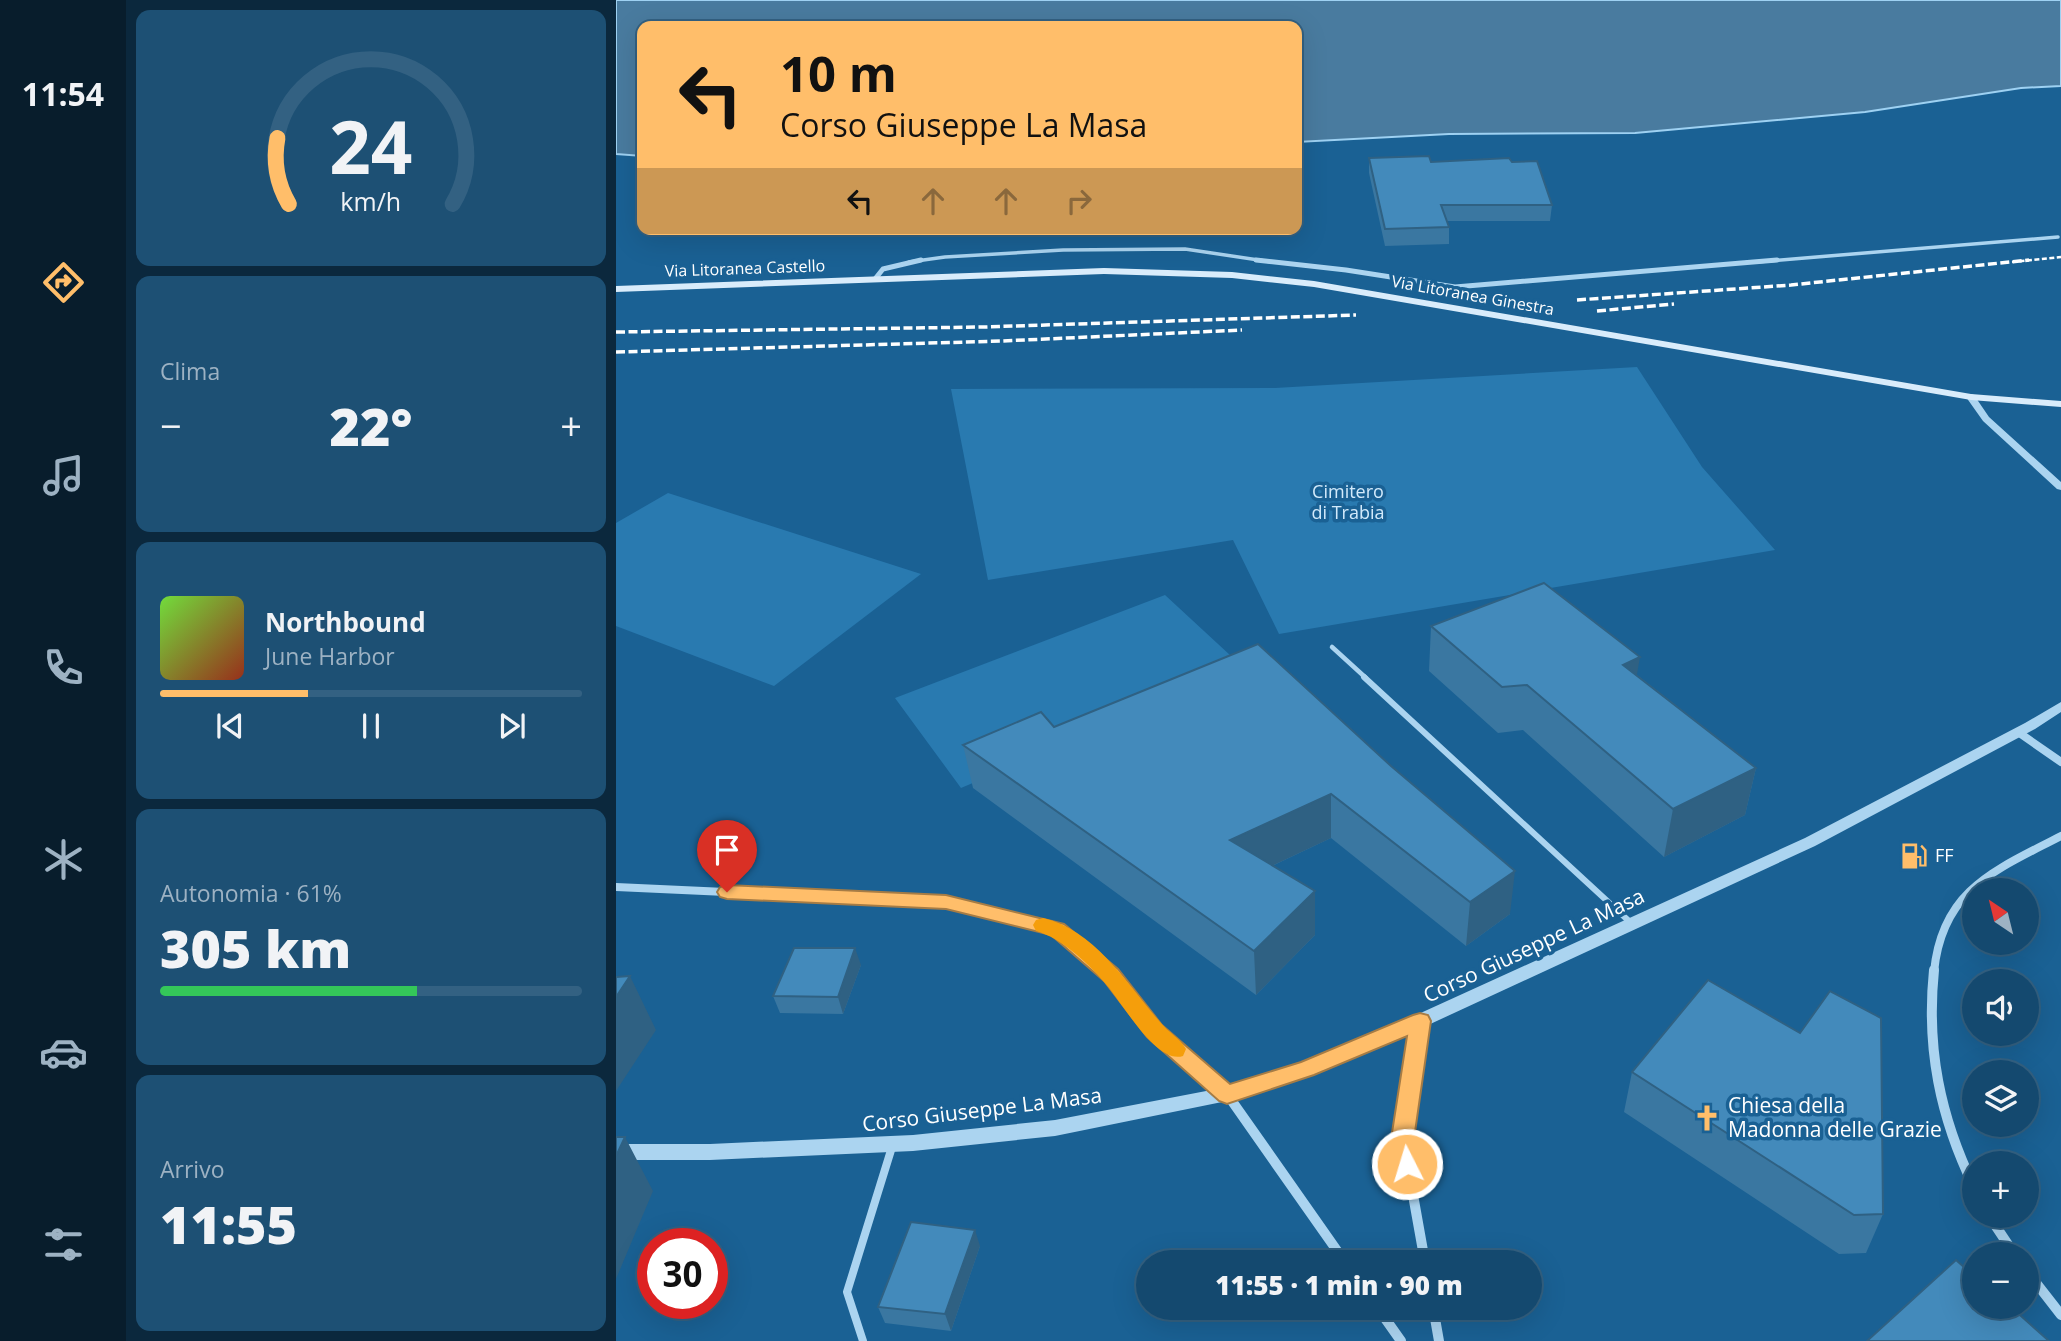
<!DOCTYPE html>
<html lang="it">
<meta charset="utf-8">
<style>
:root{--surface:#14496f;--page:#1d5074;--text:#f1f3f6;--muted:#9db2c3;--line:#336182;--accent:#ffbe6a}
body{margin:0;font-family:"Open Sans",sans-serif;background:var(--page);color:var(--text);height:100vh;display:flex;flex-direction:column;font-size:26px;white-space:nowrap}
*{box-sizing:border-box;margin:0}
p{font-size:23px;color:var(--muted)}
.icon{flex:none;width:38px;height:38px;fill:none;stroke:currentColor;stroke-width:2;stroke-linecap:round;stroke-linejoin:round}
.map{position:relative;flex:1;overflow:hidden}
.drawer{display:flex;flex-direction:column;gap:10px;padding:10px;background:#0b283d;width:490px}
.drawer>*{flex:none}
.hud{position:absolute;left:21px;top:21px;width:665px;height:214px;border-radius:14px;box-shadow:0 7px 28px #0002,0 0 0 2px var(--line);background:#ffbe6a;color:#111;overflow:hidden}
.needle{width:46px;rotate:325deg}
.controls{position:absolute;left:1346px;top:878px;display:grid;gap:14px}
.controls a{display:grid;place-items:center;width:77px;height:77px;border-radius:50%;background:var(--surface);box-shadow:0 7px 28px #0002,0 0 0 2px var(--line);font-size:35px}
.speed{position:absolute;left:21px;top:1228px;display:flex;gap:14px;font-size:35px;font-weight:700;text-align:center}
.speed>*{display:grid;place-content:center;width:91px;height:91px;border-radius:50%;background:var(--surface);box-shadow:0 7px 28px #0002,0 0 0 2px var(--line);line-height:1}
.speed .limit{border:10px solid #d22;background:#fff;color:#111}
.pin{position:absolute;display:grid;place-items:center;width:60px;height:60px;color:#fff;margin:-72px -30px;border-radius:50% 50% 50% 0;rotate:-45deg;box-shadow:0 0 7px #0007}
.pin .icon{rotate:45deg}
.me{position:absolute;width:77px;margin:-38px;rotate:355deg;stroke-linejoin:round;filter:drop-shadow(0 0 5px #0008)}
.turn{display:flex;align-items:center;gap:24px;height:147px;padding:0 28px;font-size:32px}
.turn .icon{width:91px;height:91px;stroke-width:2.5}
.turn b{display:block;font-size:49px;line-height:60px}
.lanes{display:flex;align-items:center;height:66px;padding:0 28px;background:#0003;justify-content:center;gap:35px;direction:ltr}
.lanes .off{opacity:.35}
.big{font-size:52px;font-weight:800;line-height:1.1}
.drawer .card{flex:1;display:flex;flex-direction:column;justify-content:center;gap:10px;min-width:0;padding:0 24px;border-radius:14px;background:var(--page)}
.drawer .dial{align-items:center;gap:0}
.dial svg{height:182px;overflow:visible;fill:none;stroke:var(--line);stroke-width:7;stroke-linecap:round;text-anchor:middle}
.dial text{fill:var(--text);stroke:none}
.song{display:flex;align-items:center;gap:21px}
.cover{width:84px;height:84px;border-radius:10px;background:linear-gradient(135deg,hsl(100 70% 55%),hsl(10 70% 35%))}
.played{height:7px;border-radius:4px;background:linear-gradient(90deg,var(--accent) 35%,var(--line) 35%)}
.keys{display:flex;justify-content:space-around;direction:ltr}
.heat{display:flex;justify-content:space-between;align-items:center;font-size:38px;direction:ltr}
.charge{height:10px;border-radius:5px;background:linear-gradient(90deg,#34c759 61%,var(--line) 0)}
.trip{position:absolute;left:520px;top:1250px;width:406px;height:70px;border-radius:35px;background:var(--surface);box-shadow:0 7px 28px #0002,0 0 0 2px var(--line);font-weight:800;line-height:70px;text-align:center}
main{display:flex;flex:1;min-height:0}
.menu{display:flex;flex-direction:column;width:126px;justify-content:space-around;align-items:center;background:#081d2c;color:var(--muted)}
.menu .icon{width:49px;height:49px}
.menu .on{color:var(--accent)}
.menu b{font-size:32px;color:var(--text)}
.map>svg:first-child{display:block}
.green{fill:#297ab0}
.water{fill:#497b9f;stroke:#9ed1f2;stroke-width:2}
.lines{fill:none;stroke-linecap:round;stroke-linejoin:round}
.service-far2{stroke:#abd4f0;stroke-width:4.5}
.service-far1{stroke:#abd4f0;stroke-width:6}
.service{stroke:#abd4f0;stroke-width:8}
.minor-far3{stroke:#abd4f0;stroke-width:3.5}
.minor-far2{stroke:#abd4f0;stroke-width:5}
.minor-far1{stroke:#abd4f0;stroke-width:8}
.minor{stroke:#abd4f0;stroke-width:10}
.tertiary{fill:#abd4f0;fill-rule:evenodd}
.secondary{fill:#d9ecfb;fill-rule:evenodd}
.rail-far1{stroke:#fff;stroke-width:2.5;stroke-dasharray:5 2.5;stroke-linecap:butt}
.rail{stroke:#fff;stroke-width:3.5;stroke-dasharray:9 3.5;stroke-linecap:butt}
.wall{fill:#3a77a1}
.shaded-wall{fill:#2f6183}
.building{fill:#438abb;stroke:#2f6183;stroke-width:2}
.route{fill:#ffbe6a;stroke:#a67c45;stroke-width:2}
.slow{fill:#f59e0b}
.labels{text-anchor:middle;stroke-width:7;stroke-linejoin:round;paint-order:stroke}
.far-street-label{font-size:16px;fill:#fff;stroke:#1a6194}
.park-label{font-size:18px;fill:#d2eafb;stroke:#1a6194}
.poi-label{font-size:18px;fill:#fff;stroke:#1a6194;text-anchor:start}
.near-street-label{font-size:21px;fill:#fff;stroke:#1a6194}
.near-poi-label{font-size:21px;fill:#fff;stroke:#1a6194;text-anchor:start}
</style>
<main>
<nav class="menu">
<b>11:54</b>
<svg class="icon on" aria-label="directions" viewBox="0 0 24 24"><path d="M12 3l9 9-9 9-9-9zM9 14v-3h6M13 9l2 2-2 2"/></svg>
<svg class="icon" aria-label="music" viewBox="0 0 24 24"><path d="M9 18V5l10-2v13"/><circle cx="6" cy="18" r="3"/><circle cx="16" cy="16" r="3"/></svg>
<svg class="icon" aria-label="phone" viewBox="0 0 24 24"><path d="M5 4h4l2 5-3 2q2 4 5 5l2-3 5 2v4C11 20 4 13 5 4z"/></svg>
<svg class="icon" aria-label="climate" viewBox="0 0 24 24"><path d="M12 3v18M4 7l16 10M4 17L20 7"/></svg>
<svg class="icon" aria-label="car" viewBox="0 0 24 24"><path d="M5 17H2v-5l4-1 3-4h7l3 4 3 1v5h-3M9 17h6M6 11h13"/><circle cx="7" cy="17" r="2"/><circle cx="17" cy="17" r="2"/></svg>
<svg class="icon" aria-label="filters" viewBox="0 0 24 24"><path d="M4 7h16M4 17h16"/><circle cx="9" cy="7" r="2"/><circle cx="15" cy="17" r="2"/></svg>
</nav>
<section class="drawer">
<div class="card dial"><svg viewBox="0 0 100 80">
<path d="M14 69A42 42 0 1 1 86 69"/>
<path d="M14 69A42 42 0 0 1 9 40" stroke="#ffbe6a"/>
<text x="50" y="56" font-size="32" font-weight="700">24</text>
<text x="50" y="72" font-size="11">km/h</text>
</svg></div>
<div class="card"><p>Clima</p>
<div class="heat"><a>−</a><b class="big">22°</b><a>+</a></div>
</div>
<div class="card">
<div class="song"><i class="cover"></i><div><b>Northbound</b><p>June Harbor</p></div></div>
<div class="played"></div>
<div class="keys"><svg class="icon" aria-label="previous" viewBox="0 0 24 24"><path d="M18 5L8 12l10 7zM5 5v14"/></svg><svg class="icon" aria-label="pause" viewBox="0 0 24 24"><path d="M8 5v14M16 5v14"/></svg><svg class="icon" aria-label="next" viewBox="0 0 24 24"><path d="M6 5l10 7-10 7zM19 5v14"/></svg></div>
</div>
<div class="card"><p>Autonomia · 61%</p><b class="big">305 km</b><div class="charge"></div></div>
<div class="card"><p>Arrivo</p><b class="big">11:55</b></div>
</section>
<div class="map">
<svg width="1445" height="1341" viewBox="0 0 1445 1341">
<rect width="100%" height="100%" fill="#1a6194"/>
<!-- green -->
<path class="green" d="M1021 367 1086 467 1159 550 663 634 617 540 372 580 335 389 659 388Z
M52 493 305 574 158 686 0 626V523Z
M549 595 628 668 345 788 279 698Z"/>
<!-- water -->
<path class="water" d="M0 0H1445V86L1405 88 1249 112 1019 133 833 134 681 142V26H26V156L0 154Z"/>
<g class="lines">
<!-- service-far2 -->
<path class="service-far2" d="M716 647 750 678"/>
<!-- service-far1 -->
<path class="service-far1" d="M748 677 1014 922"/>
<!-- service -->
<path class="service" d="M247 1341 231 1292 276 1147"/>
<!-- minor-far3 -->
<path class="minor-far3" d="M293 262 329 257 447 250 569 249 656 262
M1140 262 1442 237"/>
<!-- minor-far2 -->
<path class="minor-far2" d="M640 260 730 270 839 287 1161 260
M259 279 267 269 305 260"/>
<!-- minor-far1 -->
<path class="minor-far1" d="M1402 732 1445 762
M0 887 330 902 441 929 491 972
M1318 972C1326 889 1380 870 1445 836"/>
<!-- minor -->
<path class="minor" d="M489 970 538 1031 611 1094 729 1262
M1318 970C1310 1048 1324 1117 1358 1187
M804 1021 787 1139 809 1262
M1373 1216 1399 1255
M1410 1270 1445 1315
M761 1307 785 1341
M817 1307 823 1341"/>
<!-- tertiary -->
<path class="tertiary" d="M1355 394 1358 395 1373 417 1445 482V490L1441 489 1367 421 1350 397Z
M1445 702V712L1419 729 1199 846 810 1026 696 1074 611 1101 439 1136 297 1151 94 1160H0V1144H94L297 1135 439 1120 611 1087 686 1063 798 1016 1189 838 1409 723Z"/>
<!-- secondary -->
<path class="secondary" d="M488 268 616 272 698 281 1355 394 1445 401V407L1355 400 698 287 616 278 488 274 0 292V286Z"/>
<!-- rail-far1 -->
<path class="rail-far1" d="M1396 262 1445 257"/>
<!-- rail -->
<path class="rail" d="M961 300 1175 285 1413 260
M981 311 1058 304
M0 332 368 327 740 315
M0 352 386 341 626 330"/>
</g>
<!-- wall -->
<path class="wall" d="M753 158 815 162H896L936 205 934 221H831L833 227V244L769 246 753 173Z
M815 626 1021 675 1140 768 1129 815 1048 857 907 730 882 733 813 671Z
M642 644 894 914 850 946 715 838 656 866 699 891V935L640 995 357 788 347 745 438 727Z
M245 965 227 1014 164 1013 157 996Z
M1016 1072 1267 1214 1250 1253 1223 1254 1008 1112Z
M364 1246 335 1331 269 1323 262 1307Z"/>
<!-- shaded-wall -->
<path class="shaded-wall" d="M1024 657 1016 703 1007 665Z
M1140 768 1129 815 1048 857 1057 809Z
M715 794V838L617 884 614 840Z
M899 871 894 914 850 946 854 902Z
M699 891V935L640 995 638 951Z
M239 948 245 965 227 1014 222 997Z
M14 976 40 1030 0 1091V997Z
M9 1137 37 1191 0 1279V1156Z
M359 1230 364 1246 335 1331 329 1314Z"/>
<!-- building -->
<path class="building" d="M813 156 815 162 893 158 896 162 921 161 936 205H825L833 227 769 229 753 158Z
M928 583 1024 657 1007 665 1140 768 1057 809 911 685 886 687 815 626Z
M642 644 775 766 899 871 854 902 715 794 614 840 699 891 638 951 347 745 425 712 438 727Z
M178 948H239L222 997 157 996Z
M14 976 0 997V977Z
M1092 980 1184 1033 1214 991 1265 1018 1267 1214 1238 1215 1016 1072Z
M0 1137H9L0 1156Z
M295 1222 359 1230 329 1314 262 1307Z
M1340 1260 1358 1276V1307H1395L1433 1341H1251Z"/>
<!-- route -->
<path class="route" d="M111 885 330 895 448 924 502 969 546 1025 614 1084 685 1062 797 1015 804 1013 812 1015 815 1021 798 1139 802 1164 799 1171 791 1174 783 1171 775 1139 791 1036 698 1075 611 1104 603 1101 531 1037 488 981 435 935 330 909 111 899 104 897 101 892 104 887Z"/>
<!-- slow -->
<path class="slow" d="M427 918C479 930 511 984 544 1022 552 1032 564 1038 570 1049L567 1056C540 1065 505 1000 488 982 471 962 445 938 420 931L417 925 420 920Z"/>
<!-- icons -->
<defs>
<g id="fuel-bare" transform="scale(2.1)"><path d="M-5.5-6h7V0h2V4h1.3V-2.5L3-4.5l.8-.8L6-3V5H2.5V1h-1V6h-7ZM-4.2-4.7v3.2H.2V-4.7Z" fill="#ffbe6a" stroke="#1a6194" stroke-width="2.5" paint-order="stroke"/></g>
<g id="church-bare" transform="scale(2.1)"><path d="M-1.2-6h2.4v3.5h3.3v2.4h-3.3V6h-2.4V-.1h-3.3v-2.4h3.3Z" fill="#ffbe6a" stroke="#1a6194" stroke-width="2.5" paint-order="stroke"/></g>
</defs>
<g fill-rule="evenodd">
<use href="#fuel-bare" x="1298" y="856"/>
<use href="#church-bare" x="1091" y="1118"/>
</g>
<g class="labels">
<!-- far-street labels -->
<g class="far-street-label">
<text transform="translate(129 268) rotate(-2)" y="6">Via Litoranea Castello</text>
<text transform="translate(857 295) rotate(10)" y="6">Via Litoranea Ginestra</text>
</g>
<!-- park labels -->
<g class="park-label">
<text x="732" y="498">Cimitero<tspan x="732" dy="21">di Trabia</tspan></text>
</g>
<!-- poi labels -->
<g class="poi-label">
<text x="1319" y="862">FF</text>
</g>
<!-- near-street labels -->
<g class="near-street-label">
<text transform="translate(918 946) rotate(-25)" y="7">Corso Giuseppe La Masa</text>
<text transform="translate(366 1110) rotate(-7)" y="7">Corso Giuseppe La Masa</text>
</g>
<!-- near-poi labels -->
<g class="near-poi-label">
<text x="1112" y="1113">Chiesa della<tspan x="1112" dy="24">Madonna delle Grazie</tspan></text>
</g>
</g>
</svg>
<div class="controls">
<a><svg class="needle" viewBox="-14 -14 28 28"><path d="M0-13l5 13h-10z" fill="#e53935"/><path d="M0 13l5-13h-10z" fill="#9db2c3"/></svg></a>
<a><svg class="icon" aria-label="sound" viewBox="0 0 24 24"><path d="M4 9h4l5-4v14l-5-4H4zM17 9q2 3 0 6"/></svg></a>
<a><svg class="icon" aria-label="layers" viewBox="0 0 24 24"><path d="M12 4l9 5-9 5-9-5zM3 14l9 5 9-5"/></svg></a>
<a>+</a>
<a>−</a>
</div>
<div class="speed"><div class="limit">30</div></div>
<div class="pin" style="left:111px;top:892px;background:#d93025"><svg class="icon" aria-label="arrive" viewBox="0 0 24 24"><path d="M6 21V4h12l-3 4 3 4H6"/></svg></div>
<svg class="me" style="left:791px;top:1164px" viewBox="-20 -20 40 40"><circle r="17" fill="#ffbe6a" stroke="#fff" stroke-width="3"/><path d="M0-11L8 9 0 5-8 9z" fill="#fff"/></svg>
<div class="trip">11:55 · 1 min · 90 m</div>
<div class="hud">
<div class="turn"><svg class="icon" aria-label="left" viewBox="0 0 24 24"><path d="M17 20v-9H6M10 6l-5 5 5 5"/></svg><div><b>10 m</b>Corso Giuseppe La Masa</div></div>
<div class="lanes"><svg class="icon" aria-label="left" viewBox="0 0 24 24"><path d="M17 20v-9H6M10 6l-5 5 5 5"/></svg><svg class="icon off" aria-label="ahead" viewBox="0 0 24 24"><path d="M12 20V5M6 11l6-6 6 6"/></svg><svg class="icon off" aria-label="ahead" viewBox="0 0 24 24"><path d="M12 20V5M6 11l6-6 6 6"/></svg><svg class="icon off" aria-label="right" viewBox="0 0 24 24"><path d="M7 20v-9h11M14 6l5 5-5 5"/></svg></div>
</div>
</div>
</main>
